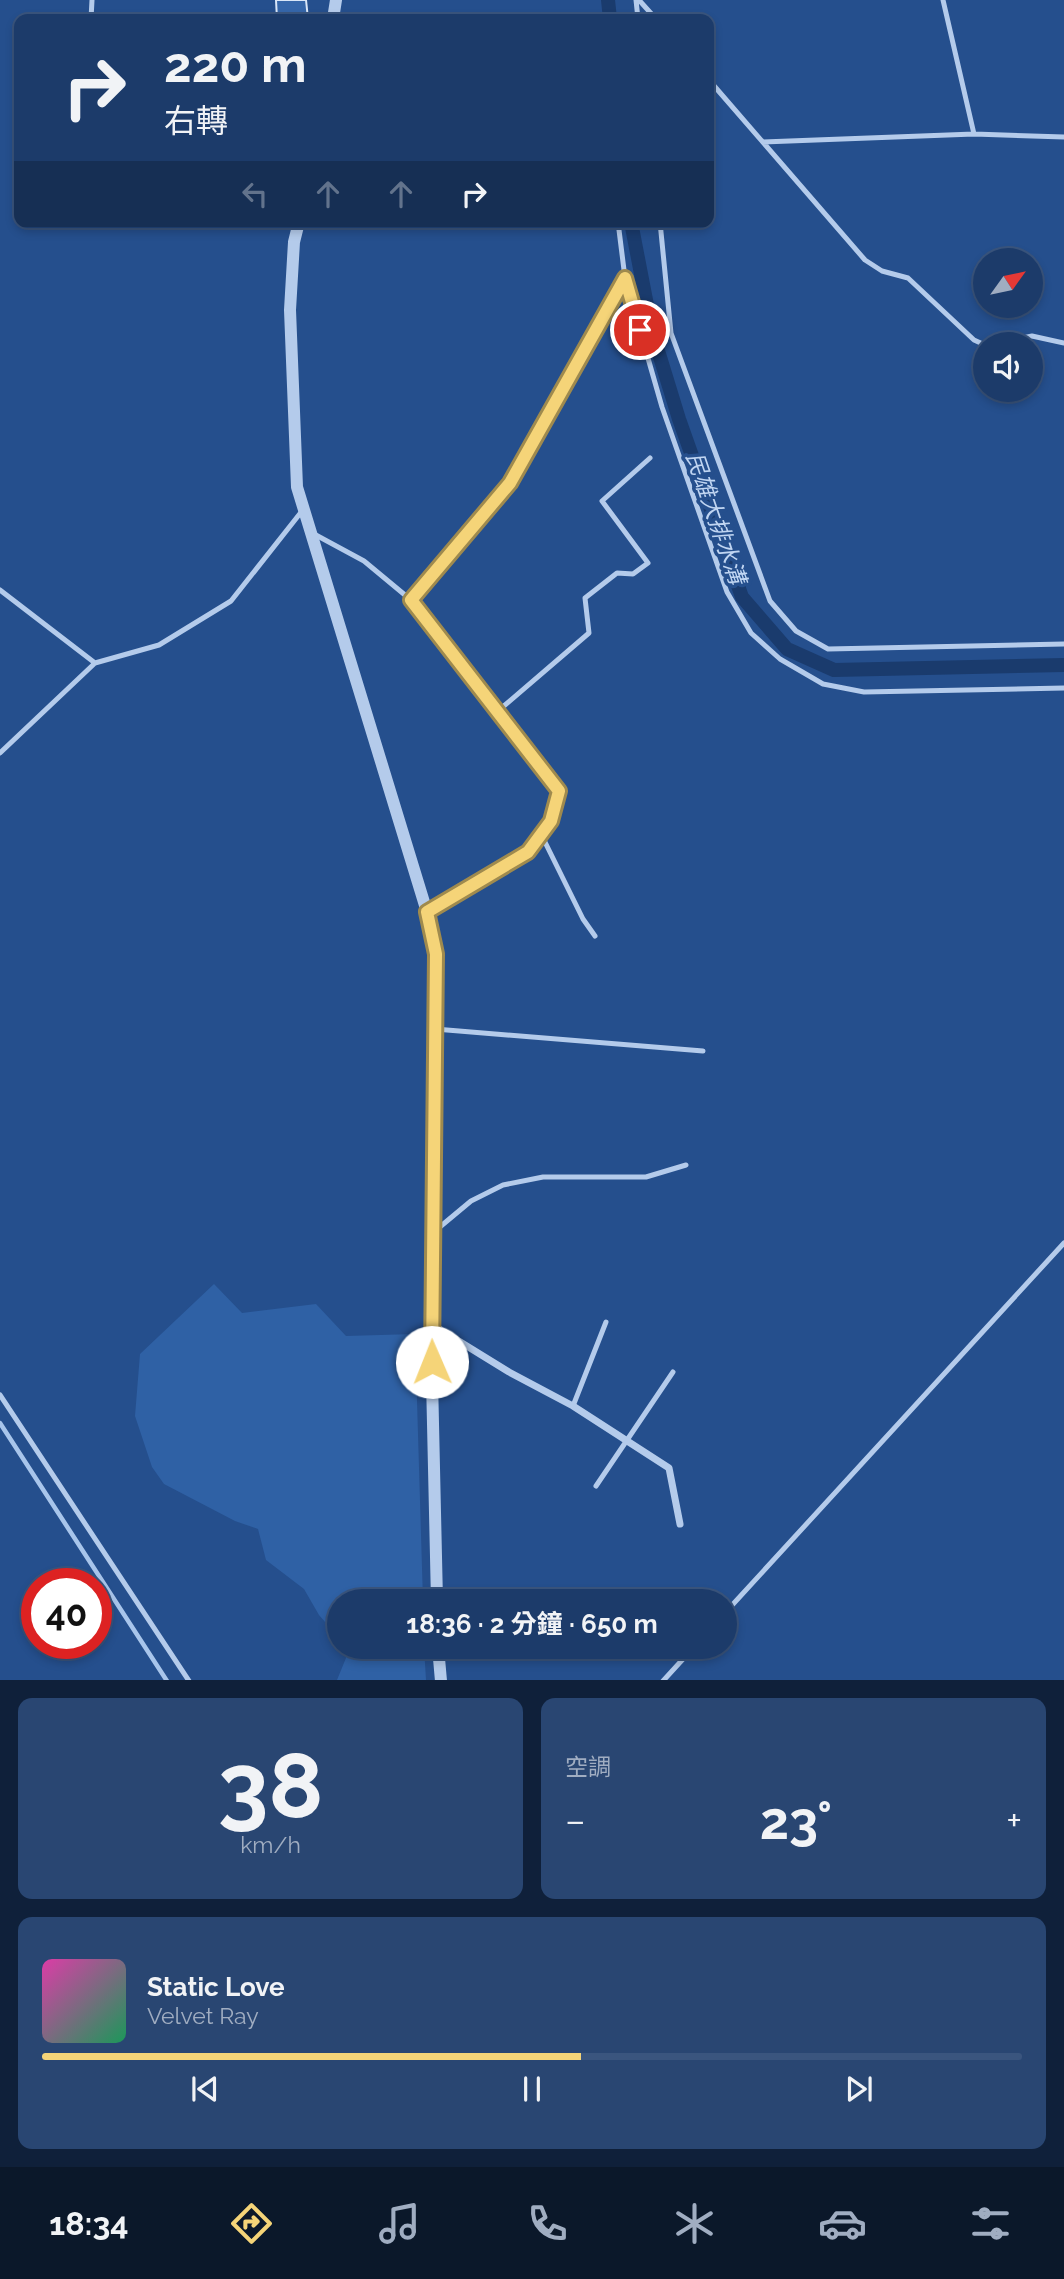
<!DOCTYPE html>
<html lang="zh-TW">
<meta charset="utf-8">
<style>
:root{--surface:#1c3b6a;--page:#294672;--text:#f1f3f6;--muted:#a0adc1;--line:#3a557e;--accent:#f5d478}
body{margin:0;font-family:Raleway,"Noto Sans TC",sans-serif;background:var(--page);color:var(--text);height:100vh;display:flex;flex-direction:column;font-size:26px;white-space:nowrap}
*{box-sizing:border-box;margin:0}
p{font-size:23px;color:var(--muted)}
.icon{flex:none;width:38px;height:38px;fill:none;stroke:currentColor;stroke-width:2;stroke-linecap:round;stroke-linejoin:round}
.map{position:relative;height:1680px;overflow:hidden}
.side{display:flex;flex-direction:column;gap:18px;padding:18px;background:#0f203a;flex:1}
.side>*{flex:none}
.banner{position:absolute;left:14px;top:14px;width:700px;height:214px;border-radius:14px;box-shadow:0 4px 10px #0003,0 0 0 2px var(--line);background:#1c3b6a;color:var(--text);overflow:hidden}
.needle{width:46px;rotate:57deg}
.controls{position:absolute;left:973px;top:248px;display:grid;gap:14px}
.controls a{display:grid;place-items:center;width:70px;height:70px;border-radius:50%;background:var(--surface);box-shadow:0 4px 10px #0003,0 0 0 2px var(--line);font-size:35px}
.speed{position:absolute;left:21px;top:1568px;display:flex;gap:14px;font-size:35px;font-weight:700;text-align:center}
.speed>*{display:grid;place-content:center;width:91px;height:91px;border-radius:50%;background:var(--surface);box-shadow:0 4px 10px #0003,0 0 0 2px var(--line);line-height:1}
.speed .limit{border:10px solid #d22;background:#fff;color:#111}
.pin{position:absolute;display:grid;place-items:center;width:60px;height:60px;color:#fff;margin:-30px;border:4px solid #fff;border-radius:50%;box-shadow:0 2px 7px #0007}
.me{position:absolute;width:77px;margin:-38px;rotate:359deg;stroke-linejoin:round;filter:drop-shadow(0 0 5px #0008)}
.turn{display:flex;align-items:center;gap:24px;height:147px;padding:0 35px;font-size:32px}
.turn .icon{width:91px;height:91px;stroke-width:2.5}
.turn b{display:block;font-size:49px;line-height:60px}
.lanes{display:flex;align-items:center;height:66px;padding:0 35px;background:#0003;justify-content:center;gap:35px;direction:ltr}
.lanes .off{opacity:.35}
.big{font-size:52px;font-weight:700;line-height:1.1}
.side .tile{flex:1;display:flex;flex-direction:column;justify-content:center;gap:10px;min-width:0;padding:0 24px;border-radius:14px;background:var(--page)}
.side .dial{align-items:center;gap:0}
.dial b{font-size:91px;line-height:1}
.song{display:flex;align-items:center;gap:21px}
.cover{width:84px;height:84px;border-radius:10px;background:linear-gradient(135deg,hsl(320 70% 55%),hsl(150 70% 35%))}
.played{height:7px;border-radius:4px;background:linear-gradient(90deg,var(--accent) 55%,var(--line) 55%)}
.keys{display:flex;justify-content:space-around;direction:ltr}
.heat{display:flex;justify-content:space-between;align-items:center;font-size:38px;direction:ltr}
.side .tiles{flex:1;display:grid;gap:18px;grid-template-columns:1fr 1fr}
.tile:last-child{grid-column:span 2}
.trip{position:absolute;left:327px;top:1589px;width:410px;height:70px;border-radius:35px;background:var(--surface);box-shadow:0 4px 10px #0003,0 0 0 2px var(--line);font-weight:700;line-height:70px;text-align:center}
.dock{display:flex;height:112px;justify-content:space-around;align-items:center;background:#0b182a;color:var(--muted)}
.dock .icon{width:49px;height:49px}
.dock .active{color:var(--accent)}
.dock b{font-size:32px;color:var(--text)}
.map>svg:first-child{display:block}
.green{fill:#2f61a5}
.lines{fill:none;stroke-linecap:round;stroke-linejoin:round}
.stream{stroke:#a8c5eb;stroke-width:4.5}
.canal{stroke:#1a3b6d;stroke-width:14}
.building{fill:#3566aa;stroke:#d9e6f8;stroke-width:2}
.service{stroke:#b4cbeb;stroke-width:5}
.minor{stroke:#b4cbeb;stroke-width:7}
.tertiary{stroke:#b4cbeb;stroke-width:12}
.route-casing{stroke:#9f8a4e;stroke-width:18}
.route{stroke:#f5d478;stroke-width:12}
.labels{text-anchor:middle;stroke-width:7;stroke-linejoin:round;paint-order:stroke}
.water-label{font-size:23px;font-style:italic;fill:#c0d5f2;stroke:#254f8d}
</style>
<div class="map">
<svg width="1064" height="1681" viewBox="0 0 1064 1681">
<rect width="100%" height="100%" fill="#254f8d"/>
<!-- green -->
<path class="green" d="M214 1284 242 1313 316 1304 346 1336 415 1334 423 1601H340L339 1638 319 1615 304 1589 266 1560 258 1529 235 1521 164 1484 152 1467 135 1416 140 1354Z
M343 1647H424L426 1680H337L346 1658Z"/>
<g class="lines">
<!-- stream -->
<path class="stream" d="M0 1423 167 1681"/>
<!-- canal -->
<path class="canal" d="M608 0 610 19
M631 222 652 331 679 419 742 597 787 649 834 670 1064 665"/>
</g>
<!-- building -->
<path class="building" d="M276 0H306L308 19H277Z"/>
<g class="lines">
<!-- service -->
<path class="service" d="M636 0 638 19
M639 0 656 19
M91 19 92 0
M709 80 865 260 882 271 908 278 974 340 985 345
M974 134 1064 137
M763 142 974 134 943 0
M660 222 671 333 770 601 796 631 828 649 1064 644
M625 278 662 407 727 592 751 633 780 659 823 684 864 692 1064 688
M988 345 1032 336 1064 343
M314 534 364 561 411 600 559 791 551 821 528 852 427 912
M0 590 95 663
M411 600 459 540 510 483 625 278 618 222
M498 711 589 633 585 598 617 573 633 574 648 563 602 501 650 458
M0 753 95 663 159 645 231 601 302 511
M541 834 583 919 595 936
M435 1029 703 1051
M435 1231 471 1201 503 1185 543 1177H646L686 1165
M0 1395 189 1681
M573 1406 606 1322
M596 1486 673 1372
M724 1614 1064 1243
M663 1681 694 1647"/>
<!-- minor -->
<path class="minor" d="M431 1324 509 1372 573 1406 669 1468 680 1524"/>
<!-- tertiary -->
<path class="tertiary" d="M333 19 336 0
M299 222 294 242 290 310 297 487 427 912 436 954 431 1335 437 1601
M438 1647 441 1681"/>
</g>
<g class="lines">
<!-- route casing -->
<g class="route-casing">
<path id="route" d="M432 1362 436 954 427 912 528 852 551 821 559 791 411 600 510 483 625 278 640 330"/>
</g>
<!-- route -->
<use href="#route" class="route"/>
</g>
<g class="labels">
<!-- water labels -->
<g class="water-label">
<text transform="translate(716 518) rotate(71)" y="8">民雄大排水溝</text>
</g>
</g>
</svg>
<div class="controls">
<a><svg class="needle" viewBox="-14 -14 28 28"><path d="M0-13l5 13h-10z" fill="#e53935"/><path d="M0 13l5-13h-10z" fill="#a0adc1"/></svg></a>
<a><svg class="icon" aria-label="sound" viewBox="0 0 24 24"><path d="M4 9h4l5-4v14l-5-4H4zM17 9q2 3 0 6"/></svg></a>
</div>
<div class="speed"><div class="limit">40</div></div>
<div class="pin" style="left:640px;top:330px;background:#d93025"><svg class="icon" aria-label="arrive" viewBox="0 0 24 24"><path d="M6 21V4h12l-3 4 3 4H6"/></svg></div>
<svg class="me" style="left:432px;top:1362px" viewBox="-20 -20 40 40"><circle r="19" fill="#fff"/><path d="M0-13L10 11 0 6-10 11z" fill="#f5d478"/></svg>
<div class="trip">18:36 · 2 分鐘 · 650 m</div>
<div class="banner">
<div class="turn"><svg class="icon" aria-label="right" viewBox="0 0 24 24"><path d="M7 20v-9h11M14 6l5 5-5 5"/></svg><div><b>220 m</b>右轉</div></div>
<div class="lanes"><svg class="icon off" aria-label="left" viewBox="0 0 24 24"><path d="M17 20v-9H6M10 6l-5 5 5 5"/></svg><svg class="icon off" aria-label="ahead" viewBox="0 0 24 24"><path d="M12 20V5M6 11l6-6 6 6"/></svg><svg class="icon off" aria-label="ahead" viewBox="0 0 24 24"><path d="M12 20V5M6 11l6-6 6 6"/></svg><svg class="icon" aria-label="right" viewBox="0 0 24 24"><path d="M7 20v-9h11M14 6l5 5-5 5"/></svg></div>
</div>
</div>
<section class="side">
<div class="tiles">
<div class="tile dial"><b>38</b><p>km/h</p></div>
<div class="tile"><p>空調</p>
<div class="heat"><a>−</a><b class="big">23°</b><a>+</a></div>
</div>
<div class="tile">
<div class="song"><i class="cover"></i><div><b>Static Love</b><p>Velvet Ray</p></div></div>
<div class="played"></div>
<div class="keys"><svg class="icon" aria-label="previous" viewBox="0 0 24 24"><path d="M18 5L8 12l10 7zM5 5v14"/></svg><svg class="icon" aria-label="pause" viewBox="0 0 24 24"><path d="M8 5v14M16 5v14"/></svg><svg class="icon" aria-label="next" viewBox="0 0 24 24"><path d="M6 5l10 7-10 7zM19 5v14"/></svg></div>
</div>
</div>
</section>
<nav class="dock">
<b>18:34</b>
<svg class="icon active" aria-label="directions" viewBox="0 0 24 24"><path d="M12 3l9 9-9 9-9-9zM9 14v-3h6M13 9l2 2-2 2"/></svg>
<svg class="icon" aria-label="music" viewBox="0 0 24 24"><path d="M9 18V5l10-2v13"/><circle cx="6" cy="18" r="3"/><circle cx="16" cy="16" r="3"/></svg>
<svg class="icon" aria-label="phone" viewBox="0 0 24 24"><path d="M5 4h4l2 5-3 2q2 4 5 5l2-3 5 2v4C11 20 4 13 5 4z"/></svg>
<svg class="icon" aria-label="climate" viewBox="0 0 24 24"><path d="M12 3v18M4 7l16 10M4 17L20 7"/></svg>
<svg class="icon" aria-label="car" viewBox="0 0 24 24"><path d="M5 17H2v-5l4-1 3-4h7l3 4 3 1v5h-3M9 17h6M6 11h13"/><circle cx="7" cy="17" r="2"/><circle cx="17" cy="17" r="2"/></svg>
<svg class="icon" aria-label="filters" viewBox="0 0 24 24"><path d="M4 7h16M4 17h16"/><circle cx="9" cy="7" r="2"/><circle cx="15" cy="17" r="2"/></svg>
</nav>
